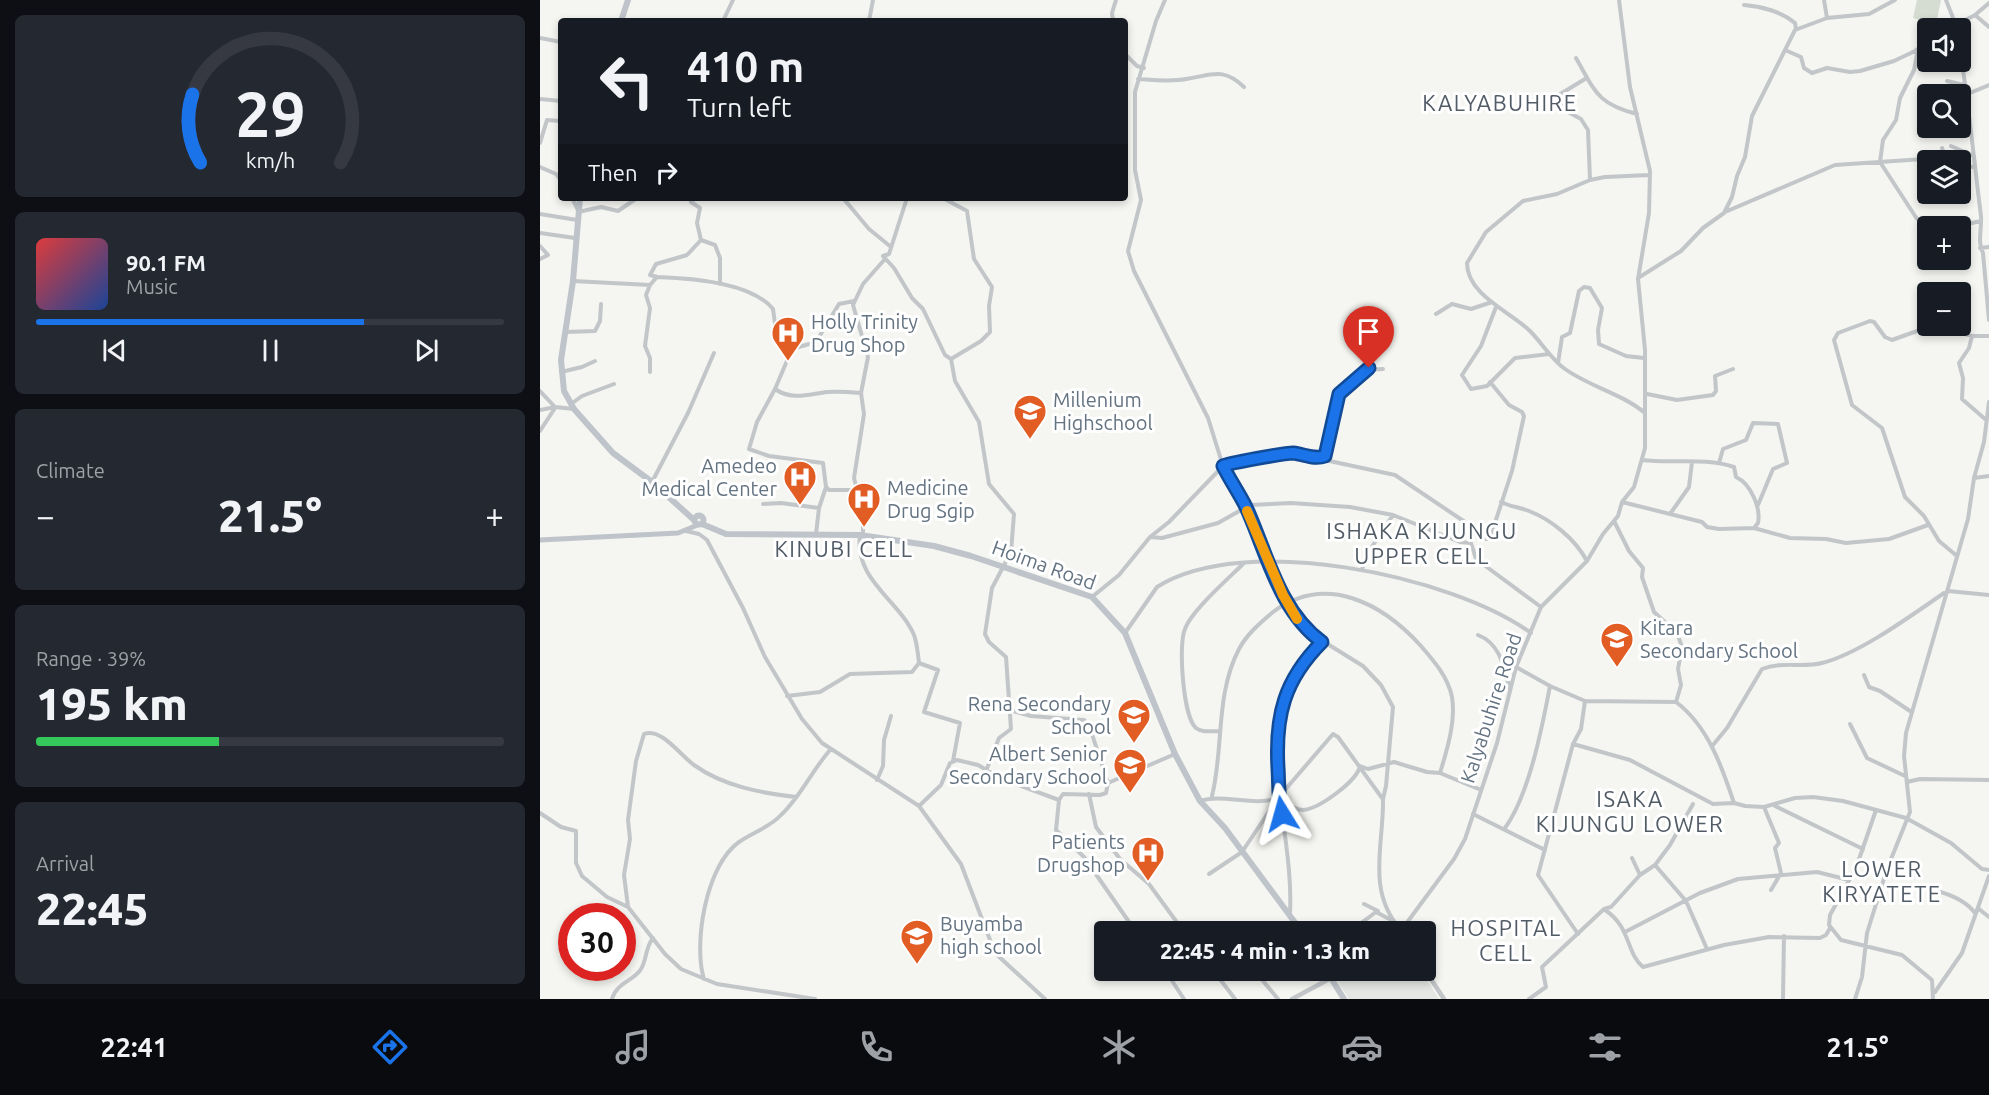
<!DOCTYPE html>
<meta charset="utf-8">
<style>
:root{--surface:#171b24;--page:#242831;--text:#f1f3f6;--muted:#9ea1a6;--line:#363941;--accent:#1a73e8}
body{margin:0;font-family:Ubuntu,sans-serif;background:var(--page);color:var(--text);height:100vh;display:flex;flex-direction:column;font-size:22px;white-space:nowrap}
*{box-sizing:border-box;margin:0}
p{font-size:20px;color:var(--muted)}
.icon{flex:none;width:33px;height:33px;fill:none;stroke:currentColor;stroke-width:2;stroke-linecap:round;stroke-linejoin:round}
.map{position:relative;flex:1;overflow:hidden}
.details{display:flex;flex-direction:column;gap:15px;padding:15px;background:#0d0f14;width:540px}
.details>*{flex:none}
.hud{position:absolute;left:18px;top:18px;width:570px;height:183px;border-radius:6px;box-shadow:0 3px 9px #0003;background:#171b24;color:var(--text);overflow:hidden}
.controls{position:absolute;left:1377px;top:18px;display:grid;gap:12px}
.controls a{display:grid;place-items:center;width:54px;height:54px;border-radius:6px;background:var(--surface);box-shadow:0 3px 9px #0003;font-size:30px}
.speed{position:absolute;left:18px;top:903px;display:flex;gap:12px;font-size:30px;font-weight:700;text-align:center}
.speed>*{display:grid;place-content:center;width:78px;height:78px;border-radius:50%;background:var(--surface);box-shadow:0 3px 9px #0003;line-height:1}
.speed .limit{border:9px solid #d22;background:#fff;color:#111}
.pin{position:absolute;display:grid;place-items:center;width:51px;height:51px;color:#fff;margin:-62px -26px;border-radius:50% 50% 50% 0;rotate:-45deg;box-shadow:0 0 6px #0007}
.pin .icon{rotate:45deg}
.me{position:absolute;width:66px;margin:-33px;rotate:352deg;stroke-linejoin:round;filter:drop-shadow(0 0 4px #0008)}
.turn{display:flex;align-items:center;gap:21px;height:126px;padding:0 30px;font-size:27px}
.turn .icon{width:78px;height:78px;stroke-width:2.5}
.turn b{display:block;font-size:42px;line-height:51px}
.then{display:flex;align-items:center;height:57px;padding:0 30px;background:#0003;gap:12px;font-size:22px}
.big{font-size:45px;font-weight:800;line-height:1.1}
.details .widget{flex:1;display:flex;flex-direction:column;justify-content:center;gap:9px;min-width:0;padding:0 21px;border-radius:9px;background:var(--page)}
.details .dial{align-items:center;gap:0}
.dial svg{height:156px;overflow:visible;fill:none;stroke:var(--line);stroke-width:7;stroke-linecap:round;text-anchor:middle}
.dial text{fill:var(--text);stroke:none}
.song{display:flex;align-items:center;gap:18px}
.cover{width:72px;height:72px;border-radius:9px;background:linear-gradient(135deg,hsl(0 70% 55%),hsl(220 70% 35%))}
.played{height:6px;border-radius:3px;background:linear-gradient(90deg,var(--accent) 70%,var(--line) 70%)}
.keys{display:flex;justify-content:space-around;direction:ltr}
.heat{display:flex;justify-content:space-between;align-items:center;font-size:33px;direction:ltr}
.charge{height:9px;border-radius:4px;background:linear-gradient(90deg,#34c759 39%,var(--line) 0)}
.trip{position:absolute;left:554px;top:921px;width:342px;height:60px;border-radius:6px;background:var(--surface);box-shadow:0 3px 9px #0003;font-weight:800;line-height:60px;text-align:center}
.menu{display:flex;height:96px;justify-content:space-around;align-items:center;background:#090b0e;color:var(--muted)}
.menu .icon{width:42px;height:42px}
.menu .current{color:var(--accent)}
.menu b{font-size:27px;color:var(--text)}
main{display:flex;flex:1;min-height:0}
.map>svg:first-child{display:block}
.built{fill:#e5e7e5}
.green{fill:#d5dcd2}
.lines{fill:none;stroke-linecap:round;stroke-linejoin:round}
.minor{stroke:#c2c6c9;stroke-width:4}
.tertiary{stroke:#c2c6c9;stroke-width:4.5}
.secondary{stroke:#bec4ca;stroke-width:5}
.primary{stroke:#bec4ca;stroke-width:6}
.route-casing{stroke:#114b97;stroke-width:15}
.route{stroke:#1a73e8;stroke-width:10}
.slow{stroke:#f59e0b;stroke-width:10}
.labels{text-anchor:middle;stroke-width:6;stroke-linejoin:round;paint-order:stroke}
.poi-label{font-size:20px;fill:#647382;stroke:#fff;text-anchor:start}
.street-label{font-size:20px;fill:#647382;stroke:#fff}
.quarter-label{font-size:22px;letter-spacing:1.5px;fill:#525c67;stroke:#fff}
</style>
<main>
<section class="details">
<div class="widget dial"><svg viewBox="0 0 100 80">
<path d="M14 69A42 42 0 1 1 86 69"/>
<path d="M14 69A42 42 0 0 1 10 34" stroke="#1a73e8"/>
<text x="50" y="56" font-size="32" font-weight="700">29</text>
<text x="50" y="72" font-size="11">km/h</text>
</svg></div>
<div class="widget">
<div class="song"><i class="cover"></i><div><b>90.1 FM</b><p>Music</p></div></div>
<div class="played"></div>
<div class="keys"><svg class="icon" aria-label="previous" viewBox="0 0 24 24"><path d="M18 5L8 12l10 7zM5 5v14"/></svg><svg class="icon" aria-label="pause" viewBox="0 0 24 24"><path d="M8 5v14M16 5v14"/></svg><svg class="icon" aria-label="next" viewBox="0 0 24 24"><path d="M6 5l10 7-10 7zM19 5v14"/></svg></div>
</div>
<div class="widget"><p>Climate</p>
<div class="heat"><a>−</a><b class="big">21.5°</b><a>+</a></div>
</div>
<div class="widget"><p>Range · 39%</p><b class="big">195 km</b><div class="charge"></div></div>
<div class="widget"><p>Arrival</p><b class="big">22:45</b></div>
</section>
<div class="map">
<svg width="1449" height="999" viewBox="0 0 1449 999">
<rect width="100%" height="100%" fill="#f5f5f1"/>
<!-- built -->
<path class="built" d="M809 971H881L899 999H809L796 979Z"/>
<!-- green -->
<path class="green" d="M1377 0H1401L1396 24 1373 18Z"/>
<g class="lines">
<!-- minor -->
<path class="minor" d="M625 0 616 21 595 92V170L601 200 588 251 594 271 668 418 683 466 706 507 743 595 756 618 765 630 823 666 841 685 853 707 846 786 843 799C844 844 826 890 860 929
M1284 0 1287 18
M1406 0 1417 28
M1204 5C1221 6 1242 12 1255 23L1256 29
M1435 15 1449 27
M183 21 193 0
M329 21 333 0
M573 21 572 13 576 0
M1416 25 1435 15 1449 3
M1404 28 1415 24
M0 38 21 42
M1378 49 1374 70 1360 98 1356 120 1343 140 1340 162 1377 219 1418 226 1441 221
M1245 50 1261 57 1264 68 1272 73 1287 68 1310 72 1320 71 1354 61 1375 51 1388 41
M1420 50C1429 106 1434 161 1441 216 1442 228 1437 243 1443 253L1449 320
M585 54 597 66 604 68
M1036 58C1055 91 1057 104 1097 114
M598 79C614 80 631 82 646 79 673 75 683 67 704 87
M1045 79 1017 96 1028 112 1041 119 1048 130 1050 180
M1407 81 1424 85
M1425 95 1449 85
M0 99 21 101
M0 143 7 120 21 121
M1411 146 1434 156
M1402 148 1404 153 1418 160
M1420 162 1435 168
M0 167 16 174 21 180
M32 198 38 210
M155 198 151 202 160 208 157 223 161 240 175 245 180 258V284
M303 198 329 229 351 247
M403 198 427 211 434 259 452 287 449 306 450 332 441 341 411 359
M38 212 61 207 78 211 97 198
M1185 212 1295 165 1384 159
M0 214 37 220
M0 233 35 238
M0 246 8 255 0 259
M1440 248 1449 247
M343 256 354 268 372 298 383 309 405 355 411 359 415 381 439 422 449 484 474 514 471 552 452 588 445 634 449 642 466 657 471 729 459 738 446 771
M117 277 110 275 116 264 147 255 161 240
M1098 278 1141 251 1163 228 1184 213 1192 197 1197 176 1205 157 1212 116 1255 30 1287 18 1329 14 1355 0
M33 281 110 285
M956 307 941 346 922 375 931 389 947 386 975 358 1009 354
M896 314 912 304 931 309 952 302
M1391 326 1352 340 1345 337 1334 322 1330 321 1298 333 1294 340 1312 405 1342 428 1365 497 1384 516 1399 541 1417 556
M1399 326 1432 336H1449
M25 332 55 331 60 321 61 304
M1432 336 1429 348 1419 363 1423 378 1422 399 1445 419
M252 349 235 389 217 422 209 449 229 456 283 463 286 487
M1018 363 1022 337 1030 333 1039 291 1044 287 1050 288 1062 308 1058 330 1059 344 1086 356 1104 358
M21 372 42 367 55 361
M110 372V358L105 346 110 308 106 295 110 285 117 277C149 278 211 282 233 309L237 338 252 349 276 342 299 304 314 301
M235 389C252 401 269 394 287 392 298 391 310 392 321 393
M0 391 15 407
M1107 394 1137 400 1173 395 1176 391 1175 376 1193 369
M31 404 42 396 74 384
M0 410 15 407 34 409
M1105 413C1081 393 1050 387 1025 369 1011 359 1002 343 990 331 971 312 927 295 927 263L946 232 983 201 1017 194 1050 180 1065 177 1109 175
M0 431 15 408
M786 460V442L799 394 825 370 843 369
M1102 460C1132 464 1164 457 1194 467L1196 477C1211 484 1221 508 1218 523L1214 528
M1179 463 1183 449 1206 440 1213 423 1238 424 1247 463 1233 469 1218 505
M1434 478 1449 476
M112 482 148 413 174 353
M961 502C971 507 979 507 989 511 1012 520 1035 539 1047 561
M1082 502 1162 522 1167 527 1179 529 1214 528 1250 538 1286 539 1306 543 1349 539 1388 525
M223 504 241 503 279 508
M1130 514 1149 487 1152 462
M1074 521 1089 551 1103 568 1102 577 1114 612 1137 633 1142 647 1138 669 1141 685 1136 702
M146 531 159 534 167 540 203 608 225 657 262 719 282 743 379 806 421 864 455 953 505 999
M932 531 941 538 947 539 951 535 972 471 984 416 982 412 969 405 950 382
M276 534 279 508 286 487 289 490H319
M323 535V513L314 478 324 414 321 393 328 357 313 305 323 284 345 259 343 256 349 254 367 198
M611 537 622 538 678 523 710 505 751 503 810 507 853 515 920 542 931 543
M822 569 831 548 853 515
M1408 591 1449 595
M552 597 579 575 610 537 629 522 683 466 693 462 752 453 855 475 925 522 931 530V543L936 559 1001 607
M585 633 617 587C704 532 911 575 991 633
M938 635C961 644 964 668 970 690
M379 663 398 670 384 712 420 723 413 761
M976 667 1010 686 1045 701 1136 702C1168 726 1182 767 1194 803
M1324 675 1329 687 1340 691 1370 711
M247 696 280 692 310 674 372 672 379 663C378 654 377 643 374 635 359 600 314 580 320 535
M469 710 491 716 544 720 549 725 568 783 566 793 560 795 523 794 519 800 516 830 544 857 596 932
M1310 724 1327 758 1365 776
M679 731C672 731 662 733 656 728 643 717 638 644 645 629 651 611 689 578 704 563
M1033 744 1090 760 1173 804 1194 803 1205 806 1224 807 1255 798 1273 797 1303 801 1366 818 1411 843 1442 869 1449 870
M1173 745 1187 728 1222 669C1242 661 1262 668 1282 663 1319 654 1372 615 1404 593
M337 780 343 766 344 740 351 716
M1367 782 1380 779 1449 780
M568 783 635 754
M549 794 556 827 580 859 609 884 644 932
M672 796C684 748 675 695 699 649 707 634 720 623 733 612 786 573 842 603 881 646 894 661 908 677 912 697 916 721 907 750 900 773
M660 801C683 793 713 807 738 798 745 802 754 810 763 810 779 809 817 781 820 766L828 769 854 762 887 772 900 773 941 790
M379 806 401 785 410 763 417 760 438 765 462 779 519 800
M1235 806 1323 849
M1224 807 1239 843 1235 848 1241 873 1231 890
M1336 810 1316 868 1290 915 1289 925 1301 940 1362 955 1392 980 1393 999
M0 813 21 827 36 831V863L42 876 67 897 88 907 125 954 141 969 177 984 275 999
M933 814 1005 850
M965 828C989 795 1002 728 1010 686
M1092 858 1100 875
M1115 865 1146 901 1167 949
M669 874 702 852 738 798 793 734 798 737 842 798
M1397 891C1412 895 1426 901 1435 913
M824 904 838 911
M88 907 84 875 90 839 88 820 96 761 104 734C121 727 141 756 154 765 183 786 221 793 256 797
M1439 909 1449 917
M1065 910C1091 927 1086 953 1103 967L1184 945 1229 937 1280 938 1286 935 1290 928
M750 913C755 820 702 717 782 642
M796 926 802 932
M809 932 836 912 853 921
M860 932 914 859 925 839 957 743 976 667 1001 607 1047 561 1063 534 1078 516 1082 502 1094 487 1105 448V350L1098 279 1109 213 1110 171 1090 87 1079 0
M1085 932 1160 893 1198 879 1277 872 1309 880
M1038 934 998 875 1033 744 1041 729 1045 701
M625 970 644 999
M673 970 695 999
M714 970 738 999
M164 979C153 944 166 865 199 842 213 832 229 828 241 815 261 796 272 770 291 749
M1395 992 1422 953 1449 876
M72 999C77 982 94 981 101 969 107 959 105 948 113 938
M989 999 1006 987 1002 967 1064 909 1071 907 1100 875 1115 865 1130 845 1153 804
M1243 999 1244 936
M1315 999 1322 977 1327 933 1347 869 1370 812 1364 756 1366 733 1428 519 1434 478 1444 442 1449 402"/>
<!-- tertiary -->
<path class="tertiary" d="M885 970 904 999
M752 999 806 970"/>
<!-- secondary -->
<path class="secondary" d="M0 540 138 533 160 524"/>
<!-- primary -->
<path class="primary" d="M81 21 88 0
M40 198 33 281 21 360 24 391 34 409 73 453 112 482 154 520
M154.5 520a4.5 4.5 0 1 1 9 0a4.5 4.5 0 1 1-9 0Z
M162 524 186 534 320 535 394 546 431 556 552 597 585 633 635 754 660 801 685 828 762 932
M786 970 804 999"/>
</g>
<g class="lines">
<!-- route casing -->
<g class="route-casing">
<path id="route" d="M742 814C738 798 739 784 738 768 735 716 744 680 782 642 739 611 727 553 706 507 699 493 690 480 683 466 688 463 746 453 753 453 764 454 774 460 785 456L799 394 829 368"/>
</g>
<!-- route -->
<use href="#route" class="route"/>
<!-- slow -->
<path class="slow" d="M707 511 743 595 757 619"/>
</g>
<!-- icons -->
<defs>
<g id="hospital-pin" transform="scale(1.725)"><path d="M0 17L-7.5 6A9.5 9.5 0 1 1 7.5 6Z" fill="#e25d24" stroke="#fff"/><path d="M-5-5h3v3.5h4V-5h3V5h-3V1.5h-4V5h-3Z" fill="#fff"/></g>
<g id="school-pin" transform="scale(1.725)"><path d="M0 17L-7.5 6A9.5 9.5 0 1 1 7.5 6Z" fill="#e25d24" stroke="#fff"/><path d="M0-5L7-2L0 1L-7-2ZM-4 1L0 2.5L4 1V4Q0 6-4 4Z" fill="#fff"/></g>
</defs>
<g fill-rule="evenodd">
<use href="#hospital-pin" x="248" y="333"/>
<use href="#school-pin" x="490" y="411"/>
<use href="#hospital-pin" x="260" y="477"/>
<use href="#hospital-pin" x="324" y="499"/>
<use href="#school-pin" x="1077" y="639"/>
<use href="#school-pin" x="594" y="715"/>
<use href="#school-pin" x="590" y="765"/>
<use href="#hospital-pin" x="608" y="853"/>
<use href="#school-pin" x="377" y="936"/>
</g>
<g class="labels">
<!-- poi labels -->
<g class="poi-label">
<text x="271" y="329">Holly Trinity<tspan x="271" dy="23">Drug Shop</tspan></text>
<text x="513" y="407">Millenium<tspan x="513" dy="23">Highschool</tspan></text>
<text x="237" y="473" text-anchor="end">Amedeo<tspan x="237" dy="23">Medical Center</tspan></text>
<text x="347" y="495">Medicine<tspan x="347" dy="23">Drug Sgip</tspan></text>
<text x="1100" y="635">Kitara<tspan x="1100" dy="23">Secondary School</tspan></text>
<text x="571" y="711" text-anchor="end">Rena Secondary<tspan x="571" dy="23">School</tspan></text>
<text x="567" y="761" text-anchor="end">Albert Senior<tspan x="567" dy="23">Secondary School</tspan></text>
<text x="585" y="849" text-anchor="end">Patients<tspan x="585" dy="23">Drugshop</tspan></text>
<text x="400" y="931">Buyamba<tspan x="400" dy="23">high school</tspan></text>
</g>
<!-- street labels -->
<g class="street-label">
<text transform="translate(504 565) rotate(20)" y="7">Hoima Road</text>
<text transform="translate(951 708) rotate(-72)" y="7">Kalyabuhire Road</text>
</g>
<!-- quarter labels -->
<g class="quarter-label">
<text x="960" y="111">KALYABUHIRE</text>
<text x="882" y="539">ISHAKA KIJUNGU<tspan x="882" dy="25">UPPER CELL</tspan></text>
<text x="304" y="557">KINUBI CELL</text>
<text x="1090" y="807">ISAKA<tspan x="1090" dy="25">KIJUNGU LOWER</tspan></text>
<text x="1342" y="877">LOWER<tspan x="1342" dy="25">KIRYATETE</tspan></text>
<text x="966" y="936">HOSPITAL<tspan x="966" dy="25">CELL</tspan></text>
</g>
</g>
</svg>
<div class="controls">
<a><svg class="icon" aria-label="sound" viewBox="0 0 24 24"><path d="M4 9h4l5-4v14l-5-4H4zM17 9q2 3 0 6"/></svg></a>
<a><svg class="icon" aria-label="search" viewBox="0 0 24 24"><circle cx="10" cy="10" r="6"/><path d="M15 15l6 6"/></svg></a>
<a><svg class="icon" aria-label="layers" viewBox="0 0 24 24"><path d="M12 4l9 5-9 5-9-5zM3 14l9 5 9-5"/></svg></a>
<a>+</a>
<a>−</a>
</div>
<div class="speed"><div class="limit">30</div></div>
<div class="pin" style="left:829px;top:368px;background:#d93025"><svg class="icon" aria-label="arrive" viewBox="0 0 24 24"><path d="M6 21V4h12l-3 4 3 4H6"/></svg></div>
<svg class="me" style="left:742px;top:814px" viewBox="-20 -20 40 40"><path d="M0-17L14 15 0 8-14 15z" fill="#1a73e8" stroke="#fff" stroke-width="4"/></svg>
<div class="trip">22:45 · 4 min · 1.3 km</div>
<div class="hud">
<div class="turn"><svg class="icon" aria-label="left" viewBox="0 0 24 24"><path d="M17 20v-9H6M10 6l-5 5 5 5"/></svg><div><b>410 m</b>Turn left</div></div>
<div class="then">Then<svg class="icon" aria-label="right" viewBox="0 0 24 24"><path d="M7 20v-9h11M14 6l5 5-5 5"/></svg></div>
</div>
</div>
</main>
<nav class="menu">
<b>22:41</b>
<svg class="icon current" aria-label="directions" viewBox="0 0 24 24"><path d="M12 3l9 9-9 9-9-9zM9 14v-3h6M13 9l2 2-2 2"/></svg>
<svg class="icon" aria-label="music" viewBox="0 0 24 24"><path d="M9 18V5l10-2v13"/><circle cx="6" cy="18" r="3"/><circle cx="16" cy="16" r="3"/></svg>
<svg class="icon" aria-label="phone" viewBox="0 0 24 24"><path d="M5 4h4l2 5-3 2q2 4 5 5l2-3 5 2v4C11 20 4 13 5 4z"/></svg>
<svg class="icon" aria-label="climate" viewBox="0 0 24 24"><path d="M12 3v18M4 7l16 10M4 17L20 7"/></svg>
<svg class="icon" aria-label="car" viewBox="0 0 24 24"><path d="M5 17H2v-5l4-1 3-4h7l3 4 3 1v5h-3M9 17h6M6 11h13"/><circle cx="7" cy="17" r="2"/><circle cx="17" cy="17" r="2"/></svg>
<svg class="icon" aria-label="filters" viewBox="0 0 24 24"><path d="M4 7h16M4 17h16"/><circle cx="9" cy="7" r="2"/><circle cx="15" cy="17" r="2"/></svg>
<b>21.5°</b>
</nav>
